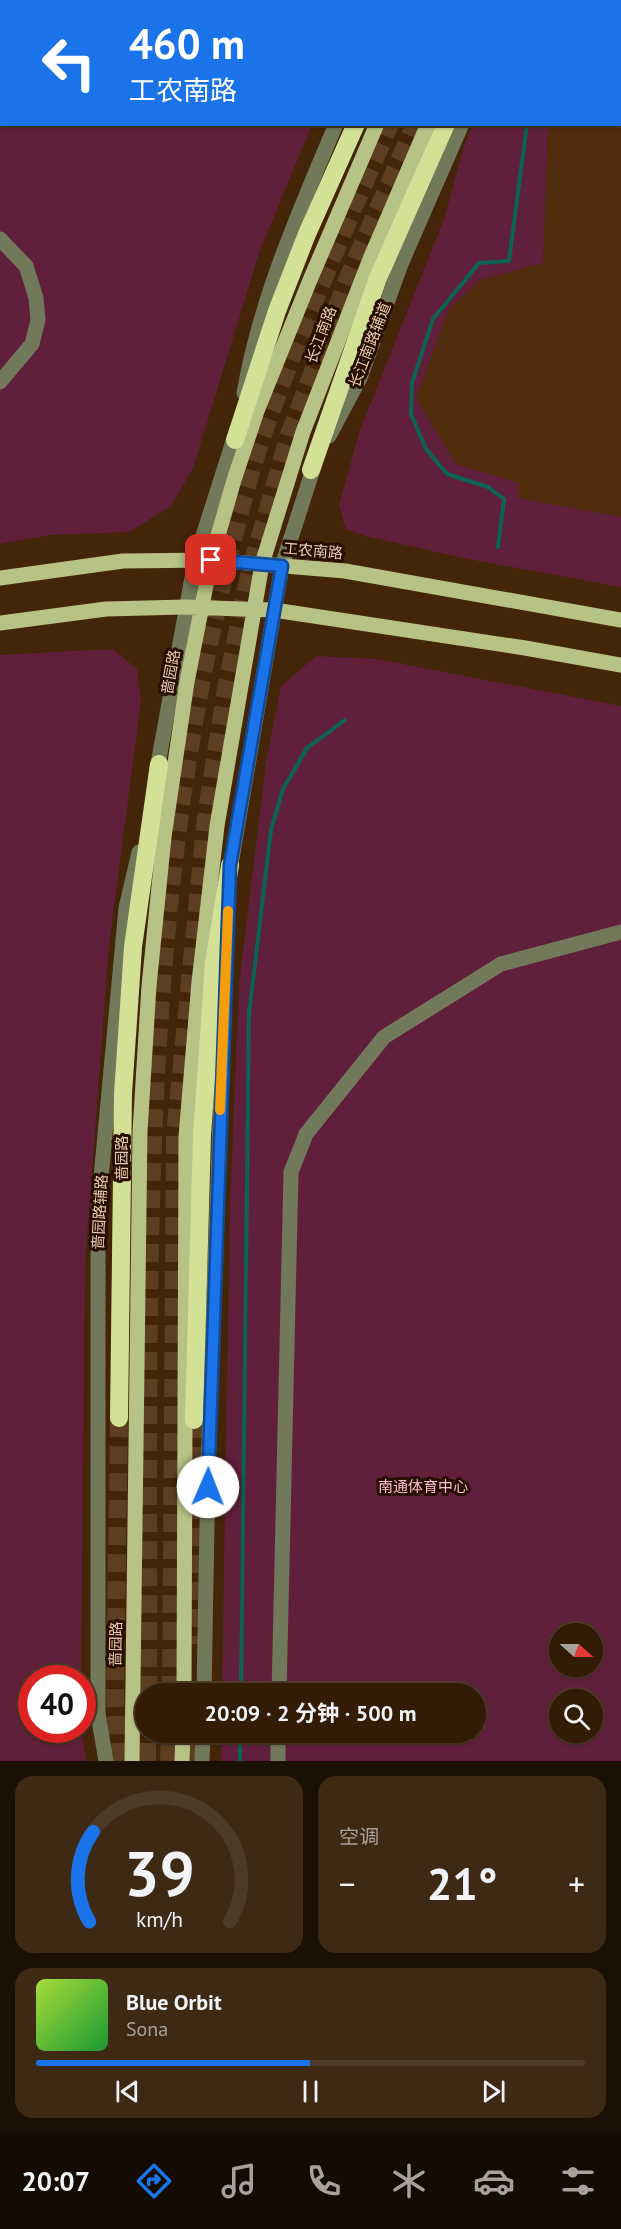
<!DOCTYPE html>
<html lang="zh">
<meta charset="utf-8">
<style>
:root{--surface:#331c06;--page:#3e2914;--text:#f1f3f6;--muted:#a9a19b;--line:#4e3a28;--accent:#1a73e8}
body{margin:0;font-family:"PT Sans","Noto Sans SC",sans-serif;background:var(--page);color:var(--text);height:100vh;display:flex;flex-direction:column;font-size:22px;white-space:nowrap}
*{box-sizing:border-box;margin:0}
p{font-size:20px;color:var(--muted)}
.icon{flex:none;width:33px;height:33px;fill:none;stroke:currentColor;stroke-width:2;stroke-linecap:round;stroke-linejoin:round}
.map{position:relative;height:1761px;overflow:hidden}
.drawer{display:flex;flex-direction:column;gap:15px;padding:15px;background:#1c0f03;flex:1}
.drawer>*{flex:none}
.hud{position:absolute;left:0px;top:0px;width:621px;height:126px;box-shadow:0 2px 4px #0004,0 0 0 2px var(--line);background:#1a73e8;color:#fff;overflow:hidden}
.needle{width:39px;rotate:111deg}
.fabs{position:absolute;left:549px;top:1623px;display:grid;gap:12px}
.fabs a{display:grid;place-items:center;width:54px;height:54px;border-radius:50%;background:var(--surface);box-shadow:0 2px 4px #0004,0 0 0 2px var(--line);font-size:30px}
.speed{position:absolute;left:18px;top:1665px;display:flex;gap:12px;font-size:30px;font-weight:700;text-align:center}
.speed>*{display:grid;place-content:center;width:78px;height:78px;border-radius:50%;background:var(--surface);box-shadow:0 2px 4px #0004,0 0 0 2px var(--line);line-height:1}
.speed .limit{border:9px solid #d22;background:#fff;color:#111}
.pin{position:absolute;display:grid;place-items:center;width:51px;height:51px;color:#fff;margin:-26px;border-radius:12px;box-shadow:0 3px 9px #0006}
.me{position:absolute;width:66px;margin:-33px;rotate:1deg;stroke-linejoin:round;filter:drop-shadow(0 0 4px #0008)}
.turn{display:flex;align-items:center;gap:21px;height:126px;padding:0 30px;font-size:27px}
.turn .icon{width:78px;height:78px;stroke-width:2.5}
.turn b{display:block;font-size:42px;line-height:51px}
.big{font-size:45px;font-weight:700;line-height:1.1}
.drawer .tile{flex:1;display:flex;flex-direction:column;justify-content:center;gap:9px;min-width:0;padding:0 21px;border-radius:18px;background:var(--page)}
.drawer .dial{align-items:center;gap:0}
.dial svg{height:156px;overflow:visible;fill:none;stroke:var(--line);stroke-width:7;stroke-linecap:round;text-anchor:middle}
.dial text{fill:var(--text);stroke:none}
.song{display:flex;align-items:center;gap:18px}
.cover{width:72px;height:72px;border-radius:9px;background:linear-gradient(135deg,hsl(80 70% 55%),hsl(130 70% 35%))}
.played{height:6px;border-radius:3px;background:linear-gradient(90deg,var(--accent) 50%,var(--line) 50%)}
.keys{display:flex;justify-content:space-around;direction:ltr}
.heat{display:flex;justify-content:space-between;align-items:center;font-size:33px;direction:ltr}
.drawer .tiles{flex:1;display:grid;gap:15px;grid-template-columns:1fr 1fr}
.tile:last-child{grid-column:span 2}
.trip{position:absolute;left:135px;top:1683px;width:351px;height:60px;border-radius:30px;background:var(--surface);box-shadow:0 2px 4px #0004,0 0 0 2px var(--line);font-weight:700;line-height:60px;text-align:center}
.tab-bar{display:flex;height:96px;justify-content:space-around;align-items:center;background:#140b02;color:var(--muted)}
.tab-bar .icon{width:42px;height:42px}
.tab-bar .active{color:var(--accent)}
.tab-bar b{font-size:27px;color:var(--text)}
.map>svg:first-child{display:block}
.built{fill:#512d0e}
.green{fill:#60203b;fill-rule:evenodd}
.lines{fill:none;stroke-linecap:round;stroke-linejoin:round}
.stream{stroke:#0c6456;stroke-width:4}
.highway-tunnel{stroke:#5d3e21;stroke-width:18;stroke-dasharray:18 9;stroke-linecap:butt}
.minor{stroke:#72795b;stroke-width:15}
.major{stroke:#b7c385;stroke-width:15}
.highway{stroke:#d2e195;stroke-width:18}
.route-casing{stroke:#114b97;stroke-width:15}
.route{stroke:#1a73e8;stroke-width:10}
.slow{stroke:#f59e0b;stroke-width:10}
.labels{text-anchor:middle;stroke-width:6;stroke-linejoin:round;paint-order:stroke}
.street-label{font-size:15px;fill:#eccab1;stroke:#270e00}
.park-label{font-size:15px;fill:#fbbbd0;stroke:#270e00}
</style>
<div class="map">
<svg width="621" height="1761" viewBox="0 0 621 1761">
<rect width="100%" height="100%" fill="#442508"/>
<!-- built -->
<path class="built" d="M575 0H621V517L517 498 518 483 456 464 416 398 449 309 480 280 543 263 548 125 620 124V2Z"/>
<!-- green -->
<path class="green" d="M0 0H365L2 2V124L312 125 260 250 193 468 171 506 129 532 49 535 0 544Z
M474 124 548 125 543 263 480 280 449 309 416 398 456 464 519 483 518 498 621 517V587L468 559 366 536 346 529 339 505 359 433 444 219 465 143Z
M113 649 137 669 141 701 109 945 85 1263 81 1678H32V1730H82L86 1761H0V655Z
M316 656 376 659 621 706V1761H221V1733L476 1732V1694L222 1693 230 1207 239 985 266 762 281 686ZM560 1634H592V1666H560ZM560 1700H592V1732H560Z"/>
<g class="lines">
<!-- stream -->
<path class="stream" d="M551 2 552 0
M498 547 504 499 488 487 447 474 426 449 411 414 412 383 433 319 479 263 509 261 527 124
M241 1694 249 1014 271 830 283 789 307 748 345 720
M240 1761V1732"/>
<!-- highway-tunnel -->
<path class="highway-tunnel" d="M443 2 444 0
M470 2V0
M194 1420 198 1644
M148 1694C150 1321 135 943 224 578 237 524 250 467 270 415 306 317 348 221 390 124
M171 1694 175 1135 206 817 226 688 249 575 289 435 349 275 415 124
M118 1761 115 1691 119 1418
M147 1761V1732
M169 1761 170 1732
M194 1761 196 1732"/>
<!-- minor -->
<path class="minor" d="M388 2V0
M515 2 516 0
M0 239 26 266 36 298 38 320 32 344 0 382
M244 393C261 296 298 215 336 124
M329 436 360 378 401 264 462 124
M156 775 195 561 237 429
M229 876 282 566 316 460
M204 1694 208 1469 227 923
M279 1694 291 1172 306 1134 384 1037 501 964 621 932
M106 1761 98 1714V1210L126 908 139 852
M202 1761 203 1732
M278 1761V1732"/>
<!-- major -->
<path class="major" d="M431 2 432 0
M481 2V0
M0 578 123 561 211 560 345 571 621 620
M0 623 106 609 185 607 274 610 525 648 621 665
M184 1694 186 1137 199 982 217 826 262 564 303 432 370 259 428 124
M132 1761 140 1131 149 986 164 837 187 682 211 560 234 480 257 411 310 280 377 124
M182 1761 183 1732"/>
<!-- highway -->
<path class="highway" d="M411 2V0
M500 2 501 0
M235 440 277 311 307 234 356 124
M311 470 378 278 446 124
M119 1418 123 1094 133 947 159 764
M194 1420 202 1136 214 963 230 865"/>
</g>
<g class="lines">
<!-- route casing -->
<g class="route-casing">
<path id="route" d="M208 1487 230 865 282 566 211 560"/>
</g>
<!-- route -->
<use href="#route" class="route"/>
<!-- slow -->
<path class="slow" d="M220 1110 228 911"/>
</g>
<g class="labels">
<!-- street labels -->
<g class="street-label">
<text transform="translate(321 335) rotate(-69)" y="5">长江南路</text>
<text transform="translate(370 345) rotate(-69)" y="5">长江南路辅道</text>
<text transform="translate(313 551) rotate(5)" y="5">工农南路</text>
<text transform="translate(171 672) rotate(-80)" y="5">啬园路</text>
<text transform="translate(122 1158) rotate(-90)" y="5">啬园路</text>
<text transform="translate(100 1212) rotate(-87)" y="5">啬园路辅路</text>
<text transform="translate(116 1644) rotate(-89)" y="5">啬园路</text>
</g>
<!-- park labels -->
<g class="park-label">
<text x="423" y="1492">南通体育中心</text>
</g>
</g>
</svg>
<div class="fabs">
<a><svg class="needle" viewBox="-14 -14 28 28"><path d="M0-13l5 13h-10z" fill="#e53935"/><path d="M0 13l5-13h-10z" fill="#a9a19b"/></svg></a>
<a><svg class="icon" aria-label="search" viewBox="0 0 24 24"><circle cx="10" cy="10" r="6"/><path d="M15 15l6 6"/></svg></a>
</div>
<div class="speed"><div class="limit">40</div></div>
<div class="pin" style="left:211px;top:560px;background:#d93025"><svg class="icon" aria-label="arrive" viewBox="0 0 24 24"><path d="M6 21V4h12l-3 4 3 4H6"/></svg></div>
<svg class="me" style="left:208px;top:1487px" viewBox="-20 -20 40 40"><circle r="19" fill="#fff"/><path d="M0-13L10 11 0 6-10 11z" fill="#1a73e8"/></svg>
<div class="trip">20:09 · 2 分钟 · 500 m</div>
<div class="hud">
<div class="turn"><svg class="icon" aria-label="left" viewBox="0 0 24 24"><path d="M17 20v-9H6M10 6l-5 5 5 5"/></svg><div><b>460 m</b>工农南路</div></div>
</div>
</div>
<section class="drawer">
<div class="tiles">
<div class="tile dial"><svg viewBox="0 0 100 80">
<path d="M14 69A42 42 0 1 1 86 69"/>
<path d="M14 69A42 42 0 0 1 16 23" stroke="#1a73e8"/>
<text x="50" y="56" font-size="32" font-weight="700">39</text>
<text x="50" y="72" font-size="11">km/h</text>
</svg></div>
<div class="tile"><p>空调</p>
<div class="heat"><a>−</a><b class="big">21°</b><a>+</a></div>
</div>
<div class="tile">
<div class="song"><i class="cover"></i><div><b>Blue Orbit</b><p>Sona</p></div></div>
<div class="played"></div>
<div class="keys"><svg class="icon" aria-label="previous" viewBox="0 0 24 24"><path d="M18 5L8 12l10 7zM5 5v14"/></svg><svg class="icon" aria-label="pause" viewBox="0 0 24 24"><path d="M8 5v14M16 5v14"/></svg><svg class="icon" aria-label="next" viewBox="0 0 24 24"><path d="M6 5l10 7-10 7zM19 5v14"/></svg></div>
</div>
</div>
</section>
<nav class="tab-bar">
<b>20:07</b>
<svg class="icon active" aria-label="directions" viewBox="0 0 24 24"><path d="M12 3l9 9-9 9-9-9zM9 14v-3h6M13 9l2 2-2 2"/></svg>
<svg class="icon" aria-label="music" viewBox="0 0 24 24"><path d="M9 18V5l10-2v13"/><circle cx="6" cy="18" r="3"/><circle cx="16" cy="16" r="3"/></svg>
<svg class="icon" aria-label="phone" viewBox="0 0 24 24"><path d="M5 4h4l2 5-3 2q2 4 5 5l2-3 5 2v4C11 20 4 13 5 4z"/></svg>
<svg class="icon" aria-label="climate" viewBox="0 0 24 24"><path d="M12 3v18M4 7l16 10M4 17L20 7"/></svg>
<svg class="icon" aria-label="car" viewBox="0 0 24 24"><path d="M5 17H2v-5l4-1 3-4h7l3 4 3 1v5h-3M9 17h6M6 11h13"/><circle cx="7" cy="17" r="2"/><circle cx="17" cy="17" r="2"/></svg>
<svg class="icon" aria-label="filters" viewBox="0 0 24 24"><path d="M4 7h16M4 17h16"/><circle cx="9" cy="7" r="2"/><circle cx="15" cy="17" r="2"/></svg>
</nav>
